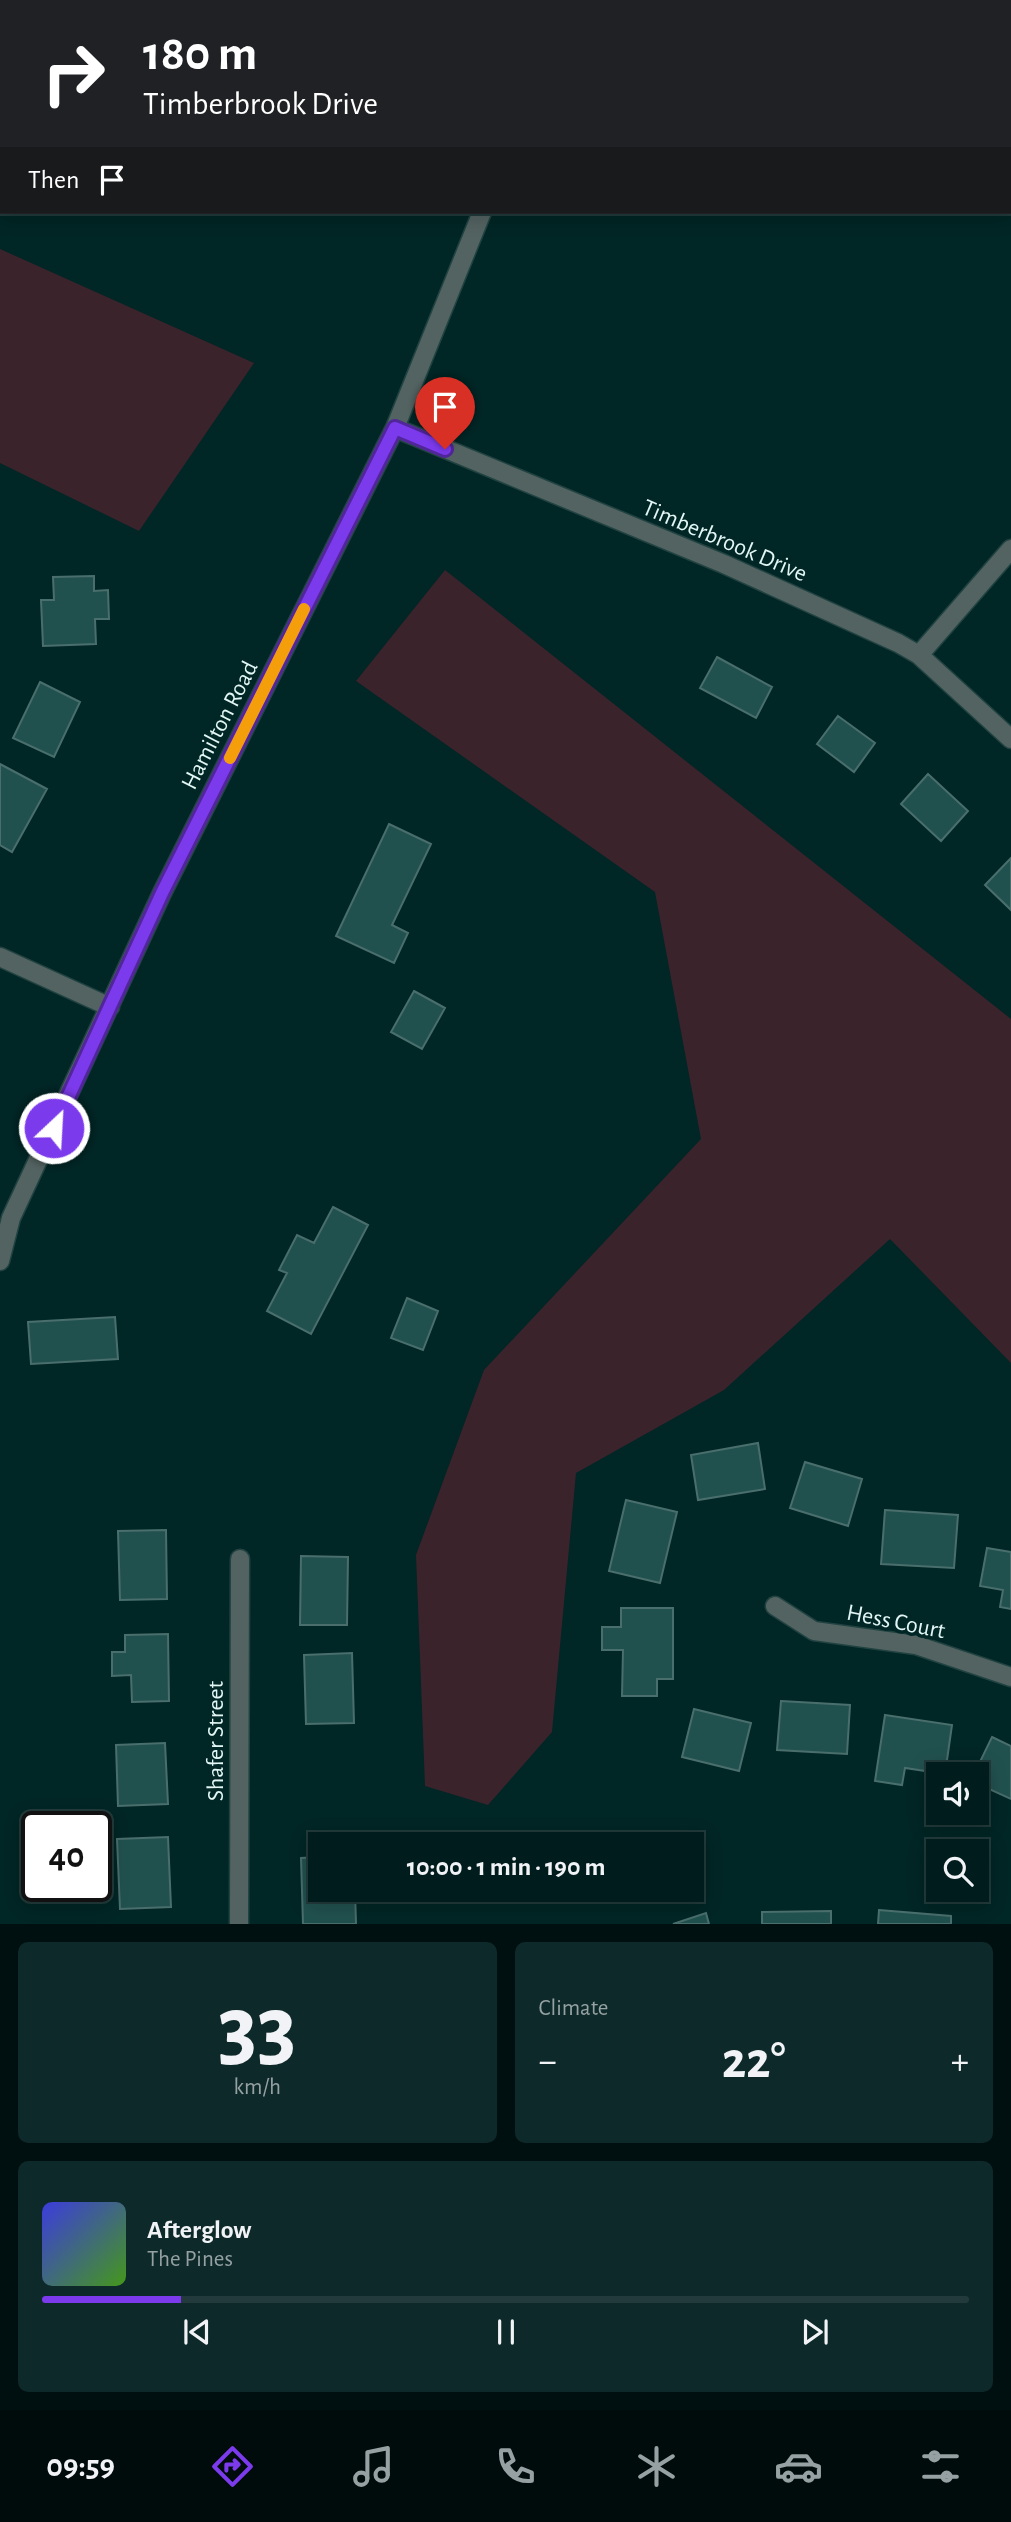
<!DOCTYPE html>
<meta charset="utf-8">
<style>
:root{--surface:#001c1c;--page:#0e2929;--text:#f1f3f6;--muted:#95a1a3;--line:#223a3b;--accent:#7c3aed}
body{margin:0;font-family:"Alegreya Sans",sans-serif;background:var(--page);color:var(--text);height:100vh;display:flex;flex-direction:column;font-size:26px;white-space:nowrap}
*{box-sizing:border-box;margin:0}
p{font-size:23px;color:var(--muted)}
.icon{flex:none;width:38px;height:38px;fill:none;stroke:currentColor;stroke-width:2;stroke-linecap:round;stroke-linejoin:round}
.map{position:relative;height:1924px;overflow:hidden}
.side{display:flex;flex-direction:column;gap:18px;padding:18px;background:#000f0f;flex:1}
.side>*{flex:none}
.top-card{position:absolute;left:0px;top:0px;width:1012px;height:214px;box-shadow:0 4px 18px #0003,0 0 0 2px var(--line);background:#202124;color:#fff;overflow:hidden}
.fabs{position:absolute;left:926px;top:1762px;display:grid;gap:14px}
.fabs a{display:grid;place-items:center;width:63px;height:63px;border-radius:0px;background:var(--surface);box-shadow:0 4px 18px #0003,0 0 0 2px var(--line);font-size:35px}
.speed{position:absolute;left:21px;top:1811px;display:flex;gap:14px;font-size:35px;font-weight:700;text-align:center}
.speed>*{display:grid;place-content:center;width:91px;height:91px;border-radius:50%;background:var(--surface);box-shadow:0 4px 18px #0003,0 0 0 2px var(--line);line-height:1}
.speed .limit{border:4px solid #111;border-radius:10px;background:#fff;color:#111}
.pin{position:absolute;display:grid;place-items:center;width:60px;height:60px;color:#fff;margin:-72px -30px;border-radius:50% 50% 50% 0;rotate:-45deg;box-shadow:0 0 7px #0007}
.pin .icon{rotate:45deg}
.me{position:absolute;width:77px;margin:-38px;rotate:25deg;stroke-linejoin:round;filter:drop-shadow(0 0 5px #0008)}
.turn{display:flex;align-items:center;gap:24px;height:147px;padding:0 28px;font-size:32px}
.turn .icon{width:91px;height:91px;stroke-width:2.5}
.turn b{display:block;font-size:49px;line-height:60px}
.then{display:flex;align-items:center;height:66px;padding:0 28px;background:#0003;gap:14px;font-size:26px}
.big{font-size:52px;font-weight:600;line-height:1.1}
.side .widget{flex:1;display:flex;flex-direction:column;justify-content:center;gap:10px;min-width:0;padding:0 24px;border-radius:10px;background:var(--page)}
.side .dial{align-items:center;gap:0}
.dial b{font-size:91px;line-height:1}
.song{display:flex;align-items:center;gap:21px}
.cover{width:84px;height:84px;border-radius:10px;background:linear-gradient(135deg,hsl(240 70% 55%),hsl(100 70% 35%))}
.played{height:7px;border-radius:4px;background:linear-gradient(90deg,var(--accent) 15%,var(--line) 15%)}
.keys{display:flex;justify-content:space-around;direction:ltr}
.heat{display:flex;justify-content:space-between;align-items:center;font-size:38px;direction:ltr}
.side .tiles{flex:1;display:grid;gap:18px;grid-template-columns:1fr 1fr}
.widget:last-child{grid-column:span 2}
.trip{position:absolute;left:308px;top:1832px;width:396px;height:70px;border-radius:0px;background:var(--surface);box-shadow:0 4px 18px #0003,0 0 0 2px var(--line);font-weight:600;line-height:70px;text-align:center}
.dock{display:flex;height:112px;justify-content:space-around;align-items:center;background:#000b0b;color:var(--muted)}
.dock .icon{width:49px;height:49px}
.dock .selected{color:var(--accent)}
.dock b{font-size:32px;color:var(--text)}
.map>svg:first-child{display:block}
.green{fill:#3b232b}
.building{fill:#21514f;stroke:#496e6c;stroke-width:2}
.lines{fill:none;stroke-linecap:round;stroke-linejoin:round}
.minor-casing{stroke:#204342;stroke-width:21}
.minor{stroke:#536361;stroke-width:18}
.route-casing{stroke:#51269a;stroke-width:18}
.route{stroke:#7c3aed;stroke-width:12}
.slow{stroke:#f59e0b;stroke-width:12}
.labels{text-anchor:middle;stroke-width:7;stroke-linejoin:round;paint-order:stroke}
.street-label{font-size:24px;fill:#e2f7f5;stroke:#002625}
</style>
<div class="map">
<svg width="1011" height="1924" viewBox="0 0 1011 1924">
<rect width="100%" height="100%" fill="#002625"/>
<!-- green -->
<path class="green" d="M0 249 254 363 139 531 0 463Z
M445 570 1011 1019V1363L890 1239 724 1390 576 1473 552 1732 488 1805 425 1786 416 1555 484 1370 701 1139 655 892 356 681Z"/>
<!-- building -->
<path class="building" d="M353 0H406L409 2H352Z
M0 34 2 35 0 88Z
M94 576V591L108 590 109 619H95L96 644 43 646 41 600H54L53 577Z
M717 657 772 687 756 718 700 688Z
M40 682 80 702 54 757 13 738Z
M838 716 875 743 854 772 817 744Z
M0 764 47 789 12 852 0 845Z
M928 774 968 811 941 841 901 804Z
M389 824 431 844 392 925 408 933 394 963 336 936Z
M1011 858V910L985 885Z
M414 991 445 1008 422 1049 391 1032Z
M333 1207 368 1225 311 1334 267 1311 287 1273 279 1270 297 1235 314 1243Z
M407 1298 438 1311 423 1350 391 1338Z
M115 1317 118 1359 31 1364 28 1322Z
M758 1443 765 1489 698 1500 691 1455Z
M805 1462 862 1479 848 1526 790 1508Z
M626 1500 677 1512 660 1583 609 1571Z
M885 1510 958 1515 954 1568 881 1564Z
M166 1530 167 1599 120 1600 118 1531Z
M987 1548 1011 1552V1609L1000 1607 1003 1590 980 1586Z
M301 1556 348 1557 347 1625H300Z
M621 1608H673V1679H657V1696H622L623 1650H602V1627H621Z
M168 1634 169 1701 132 1702 131 1675 112 1676V1652H125V1635Z
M352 1653 354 1723 306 1724 304 1655Z
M781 1701 850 1705 847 1754 777 1750Z
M694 1709 751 1723 739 1771 682 1757Z
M885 1715 952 1725 945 1774 905 1768 902 1785 875 1781Z
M992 1737 1011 1746V1799L976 1783 974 1774Z
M165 1743 168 1804 118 1806 116 1745Z
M168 1837 171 1907 120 1909 117 1839Z
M320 1857V1890H355L356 1924H303L301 1858Z
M879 1910 951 1916V1924H878Z
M831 1911V1924H762V1912Z
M706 1913 709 1924H673Z"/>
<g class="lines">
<!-- minor casing -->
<g class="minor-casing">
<path id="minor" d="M68 0 72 2
M658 0 663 2
M292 2 293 0
M567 2 568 0
M871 2V0
M395 428 724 564 898 643 919 655 1011 739
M919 655 1011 549
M0 957 110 1007
M0 1261 11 1218 162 893 395 428 482 212
M775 1606 814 1631 916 1645 1011 1677
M239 1924 240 1559"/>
</g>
<!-- minor -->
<use href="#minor" class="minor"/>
</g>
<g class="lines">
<!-- route casing -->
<g class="route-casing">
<path id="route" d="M54 1128 162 893 395 428 445 449"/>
</g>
<!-- route -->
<use href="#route" class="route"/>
<!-- slow -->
<path class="slow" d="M230 758 304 609"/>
</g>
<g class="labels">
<!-- street labels -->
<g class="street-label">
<text transform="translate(725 540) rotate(23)" y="8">Timberbrook Drive</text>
<text transform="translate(219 725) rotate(-63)" y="8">Hamilton Road</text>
<text transform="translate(896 1621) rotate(11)" y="8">Hess Court</text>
<text transform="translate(215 1741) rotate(-90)" y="8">Shafer Street</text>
</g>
</g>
</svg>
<div class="fabs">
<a><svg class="icon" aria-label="sound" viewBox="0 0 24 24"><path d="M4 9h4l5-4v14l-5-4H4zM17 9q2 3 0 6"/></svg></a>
<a><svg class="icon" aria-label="search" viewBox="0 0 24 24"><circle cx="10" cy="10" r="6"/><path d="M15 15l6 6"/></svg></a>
</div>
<div class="speed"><div class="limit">40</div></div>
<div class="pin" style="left:445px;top:449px;background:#d93025"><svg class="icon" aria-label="arrive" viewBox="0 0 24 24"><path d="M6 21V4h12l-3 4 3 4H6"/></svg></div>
<svg class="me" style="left:54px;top:1128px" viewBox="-20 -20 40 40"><circle r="17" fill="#7c3aed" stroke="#fff" stroke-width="3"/><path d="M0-11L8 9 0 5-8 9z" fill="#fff"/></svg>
<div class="trip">10:00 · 1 min · 190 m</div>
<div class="top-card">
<div class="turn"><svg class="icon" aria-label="right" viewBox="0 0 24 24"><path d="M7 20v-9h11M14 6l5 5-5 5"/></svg><div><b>180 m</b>Timberbrook Drive</div></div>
<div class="then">Then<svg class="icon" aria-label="arrive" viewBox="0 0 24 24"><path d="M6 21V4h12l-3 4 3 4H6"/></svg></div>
</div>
</div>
<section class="side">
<div class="tiles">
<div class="widget dial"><b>33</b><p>km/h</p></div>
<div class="widget"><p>Climate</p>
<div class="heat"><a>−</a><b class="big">22°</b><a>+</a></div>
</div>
<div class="widget">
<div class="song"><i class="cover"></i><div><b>Afterglow</b><p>The Pines</p></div></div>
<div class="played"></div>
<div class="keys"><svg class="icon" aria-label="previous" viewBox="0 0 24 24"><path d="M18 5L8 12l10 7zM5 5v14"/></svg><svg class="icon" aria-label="pause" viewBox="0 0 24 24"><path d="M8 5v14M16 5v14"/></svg><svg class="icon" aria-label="next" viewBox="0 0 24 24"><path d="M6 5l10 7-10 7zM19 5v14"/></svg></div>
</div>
</div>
</section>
<nav class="dock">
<b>09:59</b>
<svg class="icon selected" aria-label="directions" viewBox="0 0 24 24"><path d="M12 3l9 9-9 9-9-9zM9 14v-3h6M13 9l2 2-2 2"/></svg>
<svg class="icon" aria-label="music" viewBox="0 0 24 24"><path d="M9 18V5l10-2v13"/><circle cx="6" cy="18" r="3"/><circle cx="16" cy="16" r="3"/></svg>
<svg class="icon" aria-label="phone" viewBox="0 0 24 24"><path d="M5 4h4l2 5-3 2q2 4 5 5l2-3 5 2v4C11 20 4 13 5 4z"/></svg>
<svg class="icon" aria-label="climate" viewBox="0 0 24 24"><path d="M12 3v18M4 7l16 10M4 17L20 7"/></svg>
<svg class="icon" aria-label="car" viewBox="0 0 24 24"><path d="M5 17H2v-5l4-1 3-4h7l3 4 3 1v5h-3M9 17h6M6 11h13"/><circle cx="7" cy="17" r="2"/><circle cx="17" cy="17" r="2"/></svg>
<svg class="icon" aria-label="filters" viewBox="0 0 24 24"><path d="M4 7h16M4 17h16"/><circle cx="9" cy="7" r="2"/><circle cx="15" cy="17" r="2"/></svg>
</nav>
